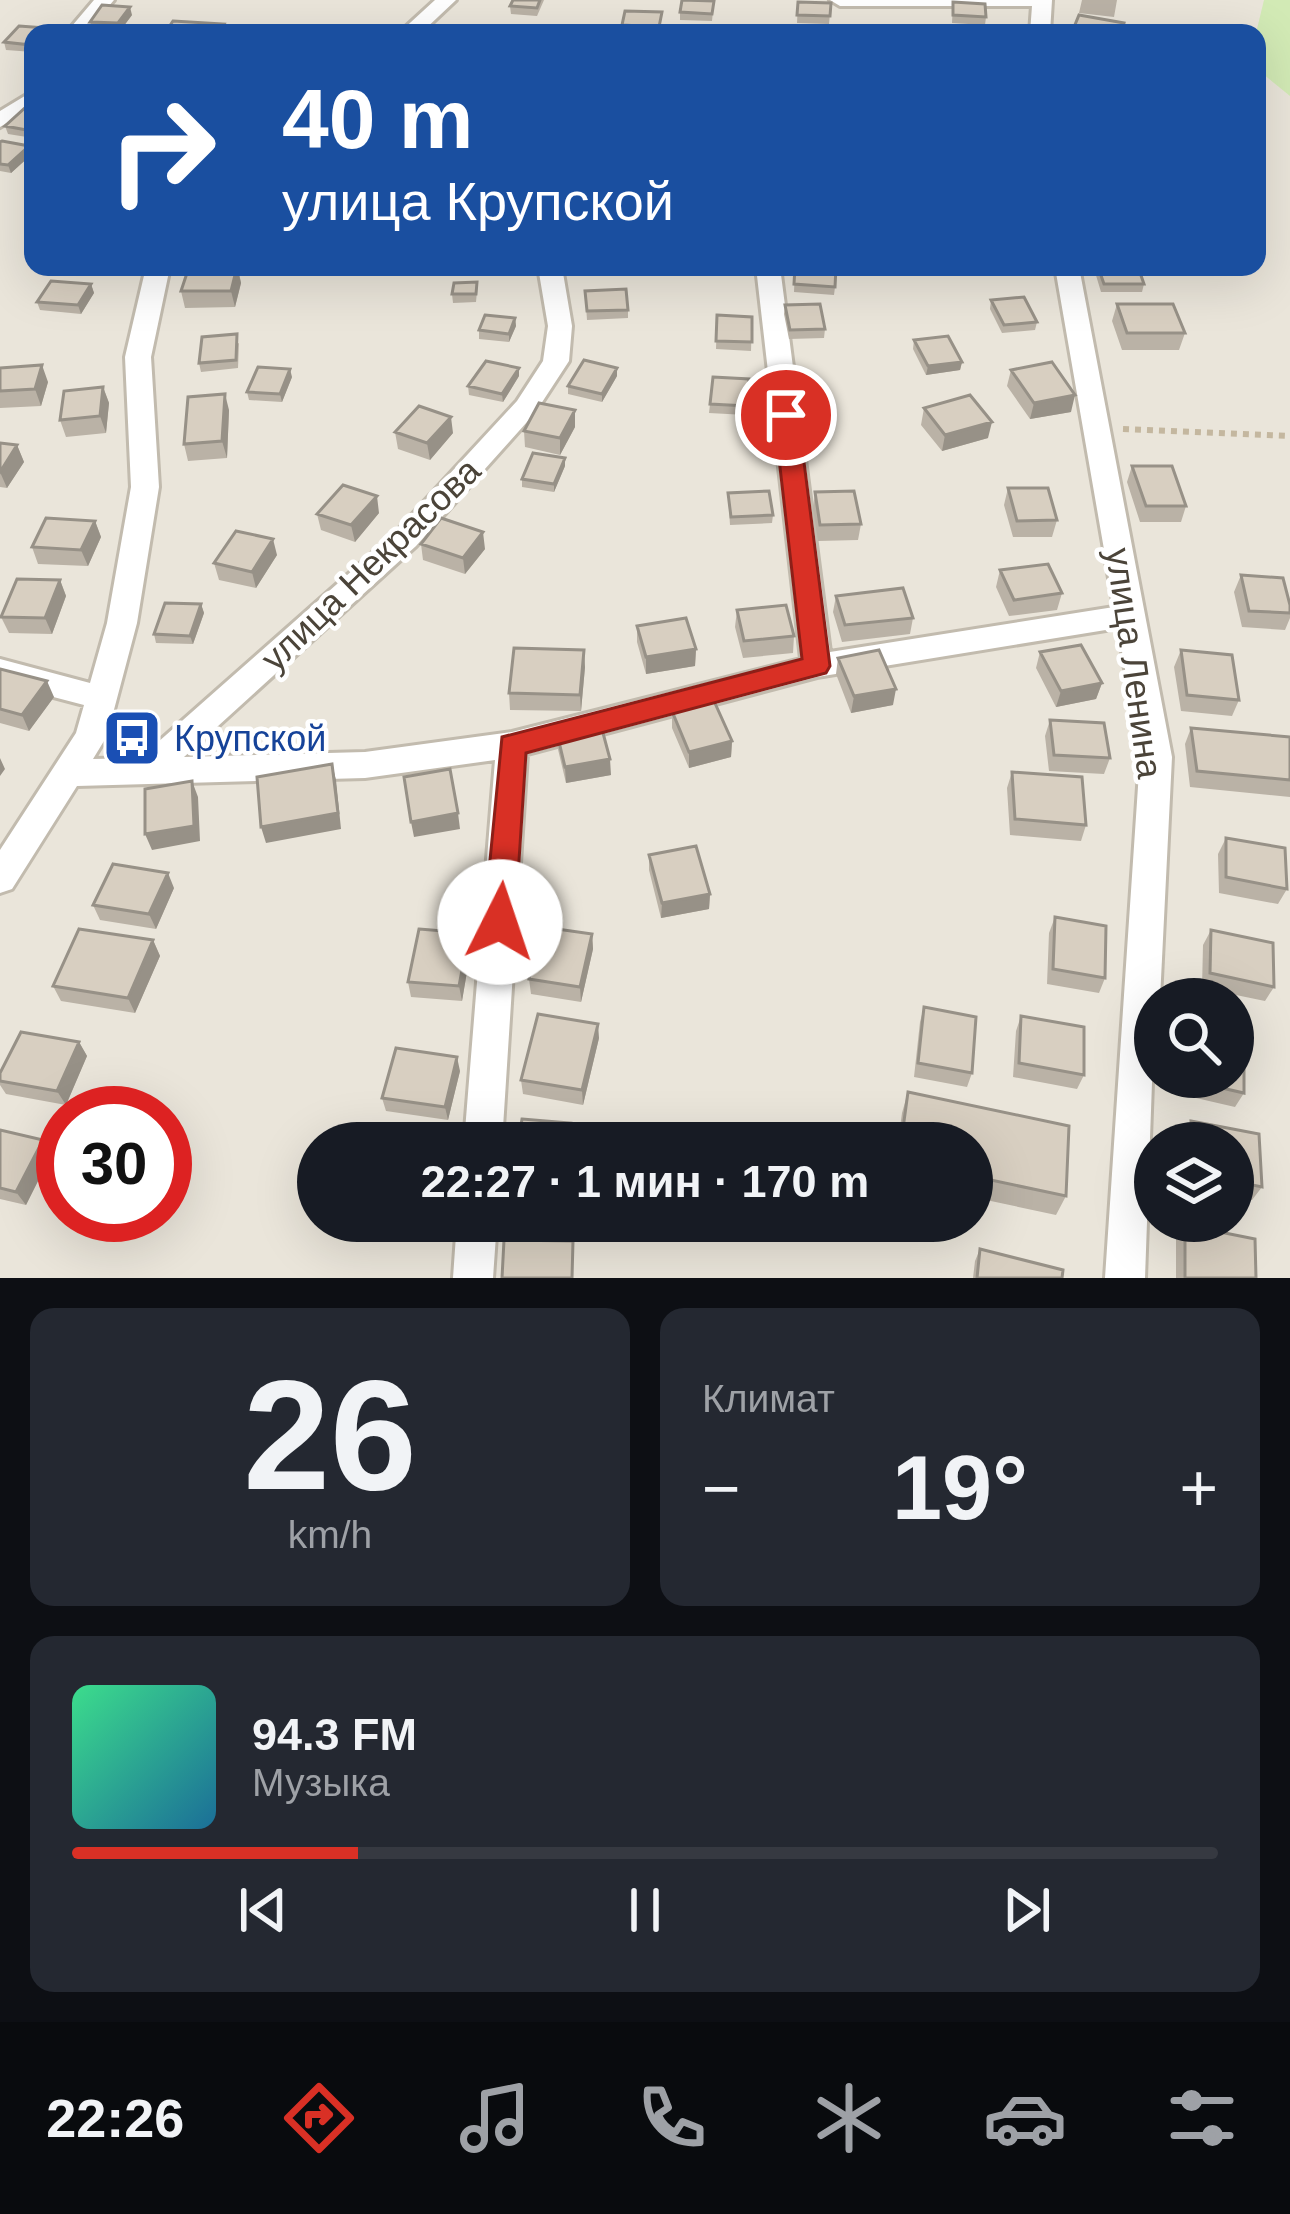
<!DOCTYPE html>
<html lang="ru">
<meta charset="utf-8">
<style>
:root{--surface:#171b24;--page:#242831;--text:#f1f3f6;--muted:#9ea1a6;--line:#363941;--accent:#d93025}
body{margin:0;font-family:Arial,sans-serif;background:var(--page);color:var(--text);height:100vh;display:flex;flex-direction:column;font-size:45px;white-space:nowrap}
*{box-sizing:border-box;margin:0}
p{font-size:39px;color:var(--muted)}
.icon{flex:none;width:66px;height:66px;fill:none;stroke:currentColor;stroke-width:2;stroke-linecap:round;stroke-linejoin:round}
.map{position:relative;height:1278px;overflow:hidden}
.drawer{display:flex;flex-direction:column;gap:30px;padding:30px;background:#0d0f14;flex:1}
.drawer>*{flex:none}
.top-card{position:absolute;left:24px;top:24px;width:1242px;height:252px;border-radius:24px;box-shadow:0 12px 48px #0002;background:#1a4fa0;color:#fff;overflow:hidden}
.buttons{position:absolute;left:1134px;top:978px;display:grid;gap:24px}
.buttons a{display:grid;place-items:center;width:120px;height:120px;border-radius:50%;background:var(--surface);box-shadow:0 12px 48px #0002;font-size:60px}
.speed{position:absolute;left:36px;top:1086px;display:flex;gap:24px;font-size:60px;font-weight:700;text-align:center}
.speed>*{display:grid;place-content:center;width:156px;height:156px;border-radius:50%;background:var(--surface);box-shadow:0 12px 48px #0002;line-height:1}
.speed .limit{border:18px solid #d22;background:#fff;color:#111}
.pin{position:absolute;display:grid;place-items:center;width:102px;height:102px;color:#fff;margin:-51px;border:6px solid #fff;border-radius:50%;box-shadow:0 3px 12px #0007}
.me{position:absolute;width:132px;margin:-66px;rotate:4deg;stroke-linejoin:round;filter:drop-shadow(0 0 9px #0008)}
.turn{display:flex;align-items:center;gap:42px;height:252px;padding:0 60px;font-size:54px}
.turn .icon{width:156px;height:156px;stroke-width:2.5}
.turn b{display:block;font-size:84px;line-height:102px}
.big{font-size:90px;font-weight:600;line-height:1.1}
.drawer .tile{flex:1;display:flex;flex-direction:column;justify-content:center;gap:18px;min-width:0;padding:0 42px;border-radius:24px;background:var(--page)}
.drawer .dial{align-items:center;gap:0}
.dial b{font-size:156px;line-height:1}
.song{display:flex;align-items:center;gap:36px}
.cover{width:144px;height:144px;border-radius:18px;background:linear-gradient(135deg,hsl(150 70% 55%),hsl(200 70% 35%))}
.played{height:12px;border-radius:6px;background:linear-gradient(90deg,var(--accent) 25%,var(--line) 25%)}
.keys{display:flex;justify-content:space-around;direction:ltr}
.heat{display:flex;justify-content:space-between;align-items:center;font-size:66px;direction:ltr}
.drawer .tiles{flex:1;display:grid;gap:30px;grid-template-columns:1fr 1fr}
.tile:last-child{grid-column:span 2}
.trip{position:absolute;left:297px;top:1122px;width:696px;height:120px;border-radius:60px;background:var(--surface);box-shadow:0 12px 48px #0002;font-weight:600;line-height:120px;text-align:center}
.dock{display:flex;height:192px;justify-content:space-around;align-items:center;background:#090b0e;color:var(--muted)}
.dock .icon{width:84px;height:84px}
.dock .current{color:var(--accent)}
.dock b{font-size:54px;color:var(--text)}
.map>svg:first-child{display:block}
.residential{fill:#eae5da;fill-rule:evenodd}
.green{fill:#d2eab5}
.lines{fill:none;stroke-linecap:round;stroke-linejoin:round}
.minor-casing{stroke:#c2bbae;stroke-width:6}
.path{stroke:#c4b79f;stroke-width:6;stroke-dasharray:6 6;stroke-linecap:butt}
.minor{fill:#fff;fill-rule:evenodd}
.wall{fill:#bab2a6}
.shaded-wall{fill:#979187}
.building{fill:#d8cfc1;stroke:#979187;stroke-width:3}
.route{fill:#d93025;stroke:#8d1f18;stroke-width:3}
.labels{text-anchor:middle;stroke-width:9;stroke-linejoin:round;paint-order:stroke}
.street-label{font-size:36px;fill:#4b4439;stroke:#fff}
.transit-label{font-size:36px;fill:#164399;stroke:#fff;text-anchor:start}
</style>
<div class="map">
<svg width="1290" height="1278" viewBox="0 0 1290 1278">
<rect width="100%" height="100%" fill="#f6f3ec"/>
<!-- residential -->
<path class="residential" d="M0 0H1290V1278H0ZM33 33H1257V267H33ZM1155 999H1233V1077H1155ZM63 1113H165V1215H63ZM318 1143H972V1221H318ZM1155 1143H1233V1221H1155Z"/>
<!-- green -->
<path class="green" d="M1264 0H1290V96L1257 69 1256 33Z"/>
<g class="lines">
<!-- minor casing -->
<g class="minor-casing">
<path id="minor" d="M94 0H114L86 33H66Z
M435 0H456L421 33H399Z
M830 0H1052L1050 33H1030L1032 6H840Z
M33 91V107L0 127V111Z
M146 267H170L151 357 159 487 137 623 107 736 93 759 140 758 396 532 517 401 543 361 548 326 538 267H562L572 326 569 361 535 413 416 546 184 757 365 752 512 732 801 659 756 267H780L830 652 1114 607 1055 267H1079L1172 757 1160 999H1155L1145 1278H1105L1140 757 1118 628 817 677 527 754 502 1143H464L495 760 365 778 77 786 12 889 0 893V850L76 733 84 705 0 683V659L90 683 107 623 131 487 125 357Z
M457 1221H497L493 1278H453Z"/>
</g>
<!-- path -->
<path class="path" d="M1123 429 1290 436"/>
<!-- minor -->
<use href="#minor" class="minor"/>
</g>
<!-- wall -->
<path class="wall" d="M513 0H544L537 16 511 14 510 6Z
M1082 0H1117L1114 17 1079 13Z
M714 1 712 21 680 20V12Z
M798 2 831 3 829 24 797 23Z
M953 2 986 17 985 25 952 23Z
M132 15 120 31 93 29 90 22Z
M661 20 659 33H622V25Z
M33 33V52L6 50 4 42Z
M33 109V138L8 134 5 126Z
M0 142 29 146 32 154 11 173 0 171Z
M238 267 241 283 235 307 185 308 181 291Z
M686 267H744V269H686Z
M795 267 835 287 834 295 794 292Z
M1096 267H1138L1144 284 1142 292H1101L1095 272Z
M91 284 94 293 81 314 40 310 37 302Z
M477 291 476 302 453 303 452 294Z
M585 291 628 310V318L587 320Z
M991 300 1037 322 1035 330 1002 333 990 309Z
M1117 304 1185 333 1179 350H1122L1112 321Z
M785 305 825 329 824 338 789 339 784 314Z
M717 315 752 317 751 351 716 349Z
M515 318 516 326 509 342 479 339V330Z
M914 340 962 362 960 370 926 375 913 349Z
M239 343 238 368 201 372 199 363Z
M0 368 48 382 41 406 0 408Z
M1011 370 1071 412 1030 419 1007 386Z
M519 376 503 402 469 395 468 386Z
M617 376 602 402 568 394V386Z
M292 377 282 402 249 400 247 392Z
M713 377 749 379 746 415 709 413Z
M103 387 109 403 106 433 66 437 60 420Z
M924 408 988 438 942 451 921 425Z
M229 410 227 458 188 461 184 444Z
M575 410V427L560 455 525 447 524 431Z
M395 432 453 433 430 460 398 449Z
M0 443 17 445 24 462 7 488 0 487Z
M565 466 554 492 522 487V479Z
M1132 466 1186 506 1181 522H1140L1127 482Z
M1008 488 1057 520 1052 537H1013L1004 505Z
M815 492 861 524 858 540 818 541 813 509Z
M728 493 773 515 772 523 730 525Z
M379 513 355 542 321 530 317 514Z
M95 521 101 537 88 566 38 564 32 547Z
M421 544 485 549 465 574 423 560Z
M277 555 256 588 219 580 214 563Z
M1000 570 1062 593 1057 610 1009 616 996 587Z
M1241 575 1290 605V618L1285 630 1242 627 1234 592Z
M60 580 66 596 52 634 9 633 1 617Z
M836 596 913 618 910 634 842 642 833 612Z
M201 604 204 613 193 644 156 643 154 634Z
M737 610 794 636 793 653 743 658 735 627Z
M637 626 696 649 695 666 646 674 637 642Z
M1181 650 1239 700 1232 716 1181 711 1174 667Z
M1040 652 1102 683 1096 699 1056 707 1036 668Z
M838 658 893 705 851 713 836 674Z
M585 667 581 711 510 710 509 693Z
M0 669 54 697 29 731 0 723Z
M672 711 732 741 731 757 689 768 672 728Z
M1050 720 1110 758 1104 774 1049 771 1045 736Z
M555 725 611 775 566 783 556 741Z
M1191 728 1290 737V797L1190 787 1185 744Z
M1012 772 1086 825 1081 841 1010 835 1007 788Z
M1226 838 1287 889 1278 904 1219 893 1218 854Z
M649 855 710 894 709 909 661 918 649 870Z
M174 888 156 929 100 920 93 905Z
M1055 917 1105 978 1099 993 1047 984 1049 933Z
M1211 930 1274 987 1265 1001 1202 988 1203 945Z
M592 934 593 949 581 1002 531 994 529 979Z
M153 940 160 956 135 1013 61 1001 53 986Z
M471 948 462 1001 411 997 408 982Z
M924 1007 972 1073 967 1087 914 1077 920 1022Z
M1021 1016 1084 1075 1077 1089 1013 1077 1016 1031Z
M599 1038 583 1105 523 1094 521 1080Z
M79 1042 87 1056 66 1105 6 1094 0 1085V1073Z
M460 1071 448 1120 386 1111 382 1098Z
M1171 1077H1233L1244 1093 1235 1107 1170 1092Z
M908 1092 1066 1196 1056 1215 972 1197V1143H898L902 1113Z
M1191 1121 1259 1134 1262 1187 1252 1200 1233 1196V1143H1183V1135Z
M0 1130 43 1140 52 1153 26 1205 0 1199Z
M1185 1225 1256 1278H1176V1238Z
M980 1249 1062 1278H973L975 1261Z"/>
<!-- shaded-wall -->
<path class="shaded-wall" d="M130 7 132 15 120 31 118 23Z
M29 146 32 154 11 173 8 165Z
M237 267 241 283 235 307 231 291Z
M91 284 94 293 81 314 78 305Z
M515 318 516 326 509 342V334Z
M962 362 960 370 926 375 928 366Z
M42 365 48 382 41 406 35 389Z
M519 368V376L503 402 502 394Z
M617 368V376L602 402V394Z
M290 369 292 377 282 402 280 394Z
M103 387 109 403 106 433 100 416Z
M225 394 229 410 227 458 222 441Z
M1075 395 1071 412 1030 419 1034 403Z
M575 410V427L560 455V438Z
M451 417 453 433 430 460 427 443Z
M992 422 988 438 942 451 945 435Z
M17 445 24 462 7 488 0 472Z
M565 458V466L554 492V484Z
M377 496 379 513 355 542 351 525Z
M95 521 101 537 88 566 81 550Z
M483 532 485 549 465 574 463 558Z
M273 539 277 555 256 588 252 572Z
M60 580 66 596 52 634 45 618Z
M201 604 204 613 193 644 190 636Z
M696 649 695 666 646 674V657Z
M584 650 585 667 581 711 580 695Z
M47 681 54 697 29 731 22 715Z
M1102 683 1096 699 1056 707 1061 691Z
M896 689 893 705 851 713 854 696Z
M732 741 731 757 689 768V752Z
M0 758 5 769 0 776Z
M610 759 611 775 566 783 565 767Z
M332 764 336 780 341 829 266 843 261 827Z
M192 781 198 797 200 841 152 850 145 834Z
M458 813 460 829 414 837 411 822Z
M168 873 174 888 156 929 149 914Z
M710 894 709 909 661 918 662 903Z
M469 933 471 948 462 1001 459 986Z
M592 934 593 949 581 1002 580 987Z
M153 940 160 956 135 1013 128 998Z
M598 1024 599 1038 583 1105 582 1090Z
M79 1042 87 1056 66 1105 57 1091Z
M457 1057 460 1071 448 1120 445 1107Z
M43 1140 52 1153 26 1205 16 1192Z"/>
<!-- building -->
<path class="building" d="M513 0H540L537 8 510 6Z
M682 0 714 1 712 14 680 12Z
M798 2 831 3 830 16 797 15Z
M953 2 985 4 986 17 953 15Z
M102 5 130 7 118 23 90 22Z
M625 11 662 12 659 27 622 25Z
M1079 15 1124 23 1121 33 1072 32Z
M173 21 224 24 218 33H165Z
M19 26 46 28 42 33H33L31 45 4 42Z
M945 27 978 29V33H945Z
M334 28 352 33H328Z
M497 28 530 30 529 33H496Z
M26 107 33 109 32 131 5 126Z
M2 141 29 146 8 165 0 164V142Z
M189 267H237L231 291H181Z
M795 267H836L835 287 794 284Z
M1098 267H1138L1144 284H1104Z
M51 281 91 284 78 305 37 302Z
M477 282 476 294H452L454 283Z
M626 289 628 310 587 311 585 291Z
M1024 297 1037 322 1004 325 991 300Z
M820 304 825 329 790 330 785 305Z
M1117 304H1173L1185 333H1127Z
M485 315 515 318 509 334 479 330Z
M717 315 752 317V342L716 341Z
M237 334 236 360 199 363 202 337Z
M948 336 962 362 928 366 914 340Z
M584 360 617 368 602 394 568 386Z
M486 361 519 368 502 394 468 386Z
M1052 362 1075 395 1034 403 1011 370Z
M42 365 35 389 0 391V368Z
M258 367 290 369 280 394 247 392Z
M713 377 749 379 747 406 710 404Z
M103 387 100 416 60 420 64 391Z
M225 394 222 441 184 444 188 397Z
M970 395 992 422 945 435 924 408Z
M539 403 575 410 560 438 524 431Z
M419 406 451 417 427 443 395 432Z
M0 443 17 445 0 472Z
M533 453 565 458 554 484 522 479Z
M1132 466H1172L1186 506H1146Z
M343 485 377 496 351 525 317 514Z
M1008 488H1048L1057 520 1017 521Z
M769 491 773 515 731 517 728 493Z
M854 491 861 524 820 525 815 492Z
M46 518 95 521 81 550 32 547Z
M441 518 483 532 463 558 421 544Z
M236 531 273 539 252 572 214 563Z
M1048 564 1062 593 1014 600 1000 570Z
M1241 575 1283 578 1290 605V613L1249 611Z
M17 579 60 580 45 618 1 617Z
M903 588 913 618 845 625 836 596Z
M165 603 201 604 190 636 154 634Z
M786 605 794 636 744 641 737 610Z
M686 618 696 649 646 657 637 626Z
M1081 645 1102 683 1061 691 1040 652Z
M514 648 584 650 580 695 509 693Z
M879 650 896 689 854 696 838 658Z
M1181 650 1232 655 1239 700 1187 695Z
M0 669 47 681 22 715 0 709Z
M714 701 732 741 689 752 672 711Z
M599 718 610 759 565 767 555 725Z
M1050 720 1104 723 1110 758 1054 755Z
M1191 728 1290 737V780L1197 771Z
M332 764 338 813 261 827 257 777Z
M450 769 458 813 411 822 404 777Z
M1012 772 1082 777 1086 825 1015 819Z
M192 781 194 826 145 834V789Z
M1226 838 1285 848 1287 889 1226 877Z
M696 846 710 894 662 903 649 855Z
M113 864 168 873 149 914 93 905Z
M1055 917 1106 926 1105 978 1053 969Z
M543 927 592 934 580 987 529 979Z
M79 929 153 940 128 998 53 986Z
M419 929 469 933 459 986 408 982Z
M1211 930 1273 943 1274 987 1210 973Z
M924 1007 976 1017 972 1073 918 1063Z
M538 1014 598 1024 582 1090 521 1080Z
M1021 1016 1084 1027V1075L1019 1063Z
M21 1032 79 1042 57 1091 0 1081V1073Z
M1233 1042 1244 1045V1093L1178 1078 1233 1077Z
M396 1048 457 1057 445 1107 382 1098Z
M908 1092 1069 1126 1066 1196 972 1176V1143H901Z
M522 1119 571 1123 569 1143H518Z
M1191 1121 1259 1134 1262 1187 1233 1181V1143H1192Z
M0 1130 43 1140 16 1192 0 1188Z
M388 1130H443L442 1143H387Z
M1185 1225 1255 1239 1256 1278H1185Z
M504 1240 573 1241 572 1278H502Z
M980 1249 1063 1270 1062 1278H977Z"/>
<!-- route -->
<path class="route" d="M786 407 798 415 830 666 826 673 526 753 515 922 511 932H488L484 922 502 737 802 659 774 415Z"/>
<!-- icons -->
<defs>
<g id="bus-square" transform="scale(3)"><rect x="-9" y="-9" width="18" height="18" rx="4" fill="#1a4fb4" stroke="#fff"/><path d="M-5-6H5V4H4V6H2V4H-2V6H-4V4H-5ZM-3.5-4V0h7V-4ZM-3.5 1.2v1.5H-2V1.2ZM2 1.2v1.5H3.5V1.2Z" fill="#fff"/></g>
</defs>
<g fill-rule="evenodd">
<use href="#bus-square" x="132" y="738"/>
</g>
<g class="labels">
<!-- street labels -->
<g class="street-label">
<text transform="translate(370 564) rotate(-44)" y="13">улица Некрасова</text>
<text transform="translate(1135 663) rotate(82)" y="13">улица Ленина</text>
</g>
<!-- transit labels -->
<g class="transit-label">
<text x="174" y="751">Крупской</text>
</g>
</g>
</svg>
<div class="buttons">
<a><svg class="icon" aria-label="search" viewBox="0 0 24 24"><circle cx="10" cy="10" r="6"/><path d="M15 15l6 6"/></svg></a>
<a><svg class="icon" aria-label="layers" viewBox="0 0 24 24"><path d="M12 4l9 5-9 5-9-5zM3 14l9 5 9-5"/></svg></a>
</div>
<div class="speed"><div class="limit">30</div></div>
<div class="pin" style="left:786px;top:415px;background:#d93025"><svg class="icon" aria-label="arrive" viewBox="0 0 24 24"><path d="M6 21V4h12l-3 4 3 4H6"/></svg></div>
<svg class="me" style="left:500px;top:922px" viewBox="-20 -20 40 40"><circle r="19" fill="#fff"/><path d="M0-13L10 11 0 6-10 11z" fill="#d93025"/></svg>
<div class="trip">22:27 · 1 мин · 170 m</div>
<div class="top-card">
<div class="turn"><svg class="icon" aria-label="right" viewBox="0 0 24 24"><path d="M7 20v-9h11M14 6l5 5-5 5"/></svg><div><b>40 m</b>улица Крупской</div></div>
</div>
</div>
<section class="drawer">
<div class="tiles">
<div class="tile dial"><b>26</b><p>km/h</p></div>
<div class="tile"><p>Климат</p>
<div class="heat"><a>−</a><b class="big">19°</b><a>+</a></div>
</div>
<div class="tile">
<div class="song"><i class="cover"></i><div><b>94.3 FM</b><p>Музыка</p></div></div>
<div class="played"></div>
<div class="keys"><svg class="icon" aria-label="previous" viewBox="0 0 24 24"><path d="M18 5L8 12l10 7zM5 5v14"/></svg><svg class="icon" aria-label="pause" viewBox="0 0 24 24"><path d="M8 5v14M16 5v14"/></svg><svg class="icon" aria-label="next" viewBox="0 0 24 24"><path d="M6 5l10 7-10 7zM19 5v14"/></svg></div>
</div>
</div>
</section>
<nav class="dock">
<b>22:26</b>
<svg class="icon current" aria-label="directions" viewBox="0 0 24 24"><path d="M12 3l9 9-9 9-9-9zM9 14v-3h6M13 9l2 2-2 2"/></svg>
<svg class="icon" aria-label="music" viewBox="0 0 24 24"><path d="M9 18V5l10-2v13"/><circle cx="6" cy="18" r="3"/><circle cx="16" cy="16" r="3"/></svg>
<svg class="icon" aria-label="phone" viewBox="0 0 24 24"><path d="M5 4h4l2 5-3 2q2 4 5 5l2-3 5 2v4C11 20 4 13 5 4z"/></svg>
<svg class="icon" aria-label="climate" viewBox="0 0 24 24"><path d="M12 3v18M4 7l16 10M4 17L20 7"/></svg>
<svg class="icon" aria-label="car" viewBox="0 0 24 24"><path d="M5 17H2v-5l4-1 3-4h7l3 4 3 1v5h-3M9 17h6M6 11h13"/><circle cx="7" cy="17" r="2"/><circle cx="17" cy="17" r="2"/></svg>
<svg class="icon" aria-label="filters" viewBox="0 0 24 24"><path d="M4 7h16M4 17h16"/><circle cx="9" cy="7" r="2"/><circle cx="15" cy="17" r="2"/></svg>
</nav>
